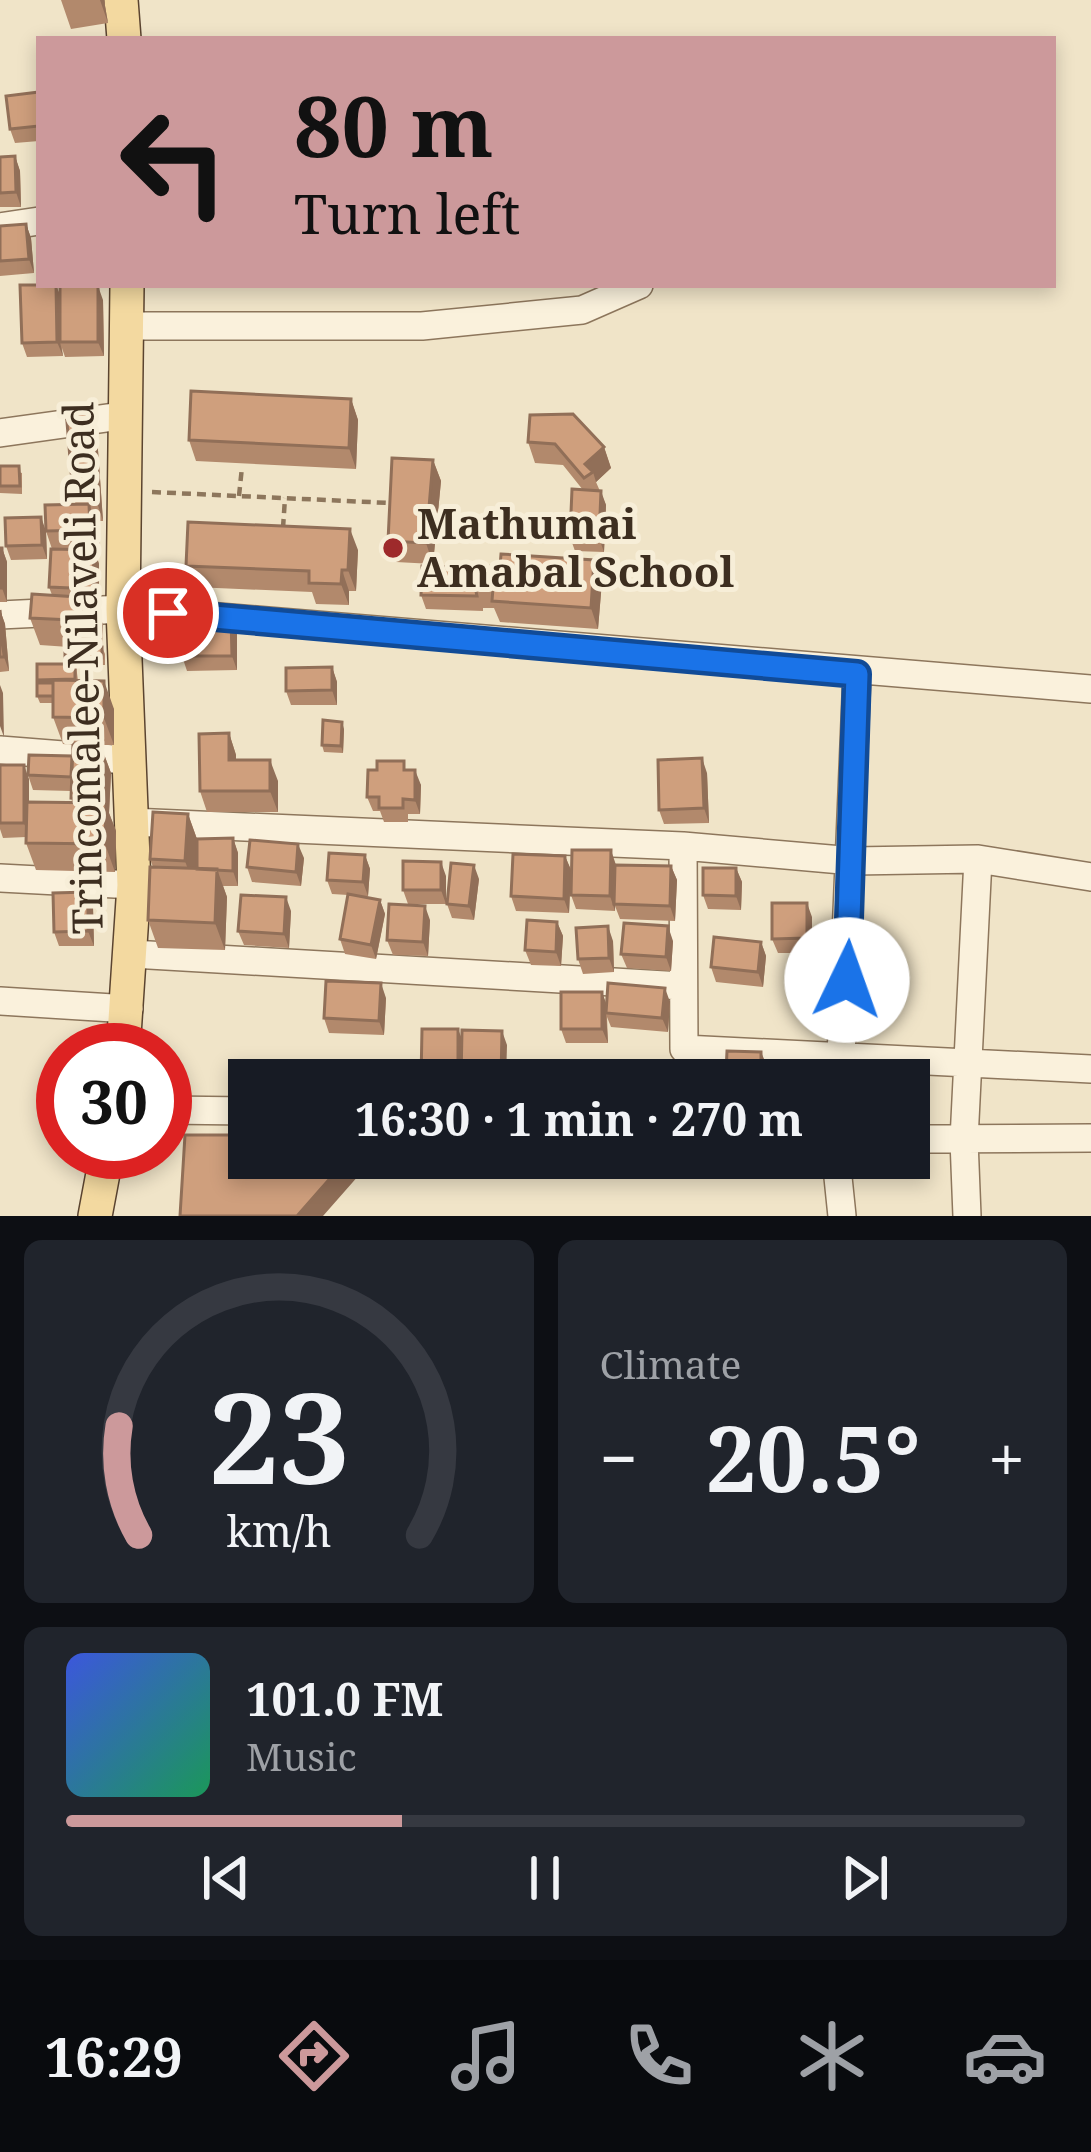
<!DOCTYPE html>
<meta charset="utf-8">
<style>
:root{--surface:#171b24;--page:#20242c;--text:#f1f3f6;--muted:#9ea1a6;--line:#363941;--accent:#cc999b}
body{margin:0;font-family:"Noto Serif",serif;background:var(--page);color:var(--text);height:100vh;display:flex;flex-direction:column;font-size:45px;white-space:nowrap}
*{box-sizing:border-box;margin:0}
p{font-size:39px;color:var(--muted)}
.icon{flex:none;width:66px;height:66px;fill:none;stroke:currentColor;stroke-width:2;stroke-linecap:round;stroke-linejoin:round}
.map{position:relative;height:1216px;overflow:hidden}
.panel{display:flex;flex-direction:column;gap:24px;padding:24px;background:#0d0f14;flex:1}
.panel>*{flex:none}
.hud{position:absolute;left:36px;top:36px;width:1020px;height:252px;border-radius:0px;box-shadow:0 6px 18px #0003;background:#cc999b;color:#111;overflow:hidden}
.speed{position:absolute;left:36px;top:1023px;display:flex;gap:24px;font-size:60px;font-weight:700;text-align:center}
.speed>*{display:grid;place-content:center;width:156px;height:156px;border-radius:50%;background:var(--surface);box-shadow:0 6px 18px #0003;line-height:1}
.speed .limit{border:18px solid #d22;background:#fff;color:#111}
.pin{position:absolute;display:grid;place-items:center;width:102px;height:102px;color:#fff;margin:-51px;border:6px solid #fff;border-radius:50%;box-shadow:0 3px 12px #0007}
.me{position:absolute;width:132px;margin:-66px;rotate:3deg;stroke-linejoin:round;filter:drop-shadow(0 0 9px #0008)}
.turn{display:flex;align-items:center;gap:42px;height:252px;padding:0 60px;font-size:54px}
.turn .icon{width:156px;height:156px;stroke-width:2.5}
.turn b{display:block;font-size:84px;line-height:102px}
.big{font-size:90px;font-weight:700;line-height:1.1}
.panel .card{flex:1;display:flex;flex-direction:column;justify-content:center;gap:18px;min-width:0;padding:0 42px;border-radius:18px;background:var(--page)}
.panel .dial{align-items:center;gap:0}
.dial svg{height:312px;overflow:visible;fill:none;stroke:var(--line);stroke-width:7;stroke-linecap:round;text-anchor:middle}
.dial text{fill:var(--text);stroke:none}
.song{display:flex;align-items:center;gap:36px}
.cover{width:144px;height:144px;border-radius:18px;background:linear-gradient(135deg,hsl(230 70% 55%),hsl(150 70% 35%))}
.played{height:12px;border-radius:6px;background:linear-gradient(90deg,var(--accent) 35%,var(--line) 35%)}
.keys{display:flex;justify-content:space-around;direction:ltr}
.heat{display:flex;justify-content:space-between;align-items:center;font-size:66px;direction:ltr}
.panel .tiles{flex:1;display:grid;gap:24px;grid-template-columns:1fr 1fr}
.card:last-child{grid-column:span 2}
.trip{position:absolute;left:228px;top:1059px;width:702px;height:120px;border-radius:0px;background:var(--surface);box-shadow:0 6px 18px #0003;font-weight:700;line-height:120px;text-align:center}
.tabs{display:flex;height:192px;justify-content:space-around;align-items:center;background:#090b0e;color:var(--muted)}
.tabs .icon{width:84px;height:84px}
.tabs .selected{color:var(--accent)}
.tabs b{font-size:54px;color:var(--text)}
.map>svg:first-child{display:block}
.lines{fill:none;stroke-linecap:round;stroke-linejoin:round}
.minor-casing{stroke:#8d765c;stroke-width:30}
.major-casing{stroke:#5b4430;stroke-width:36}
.path{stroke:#8d765c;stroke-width:4.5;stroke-dasharray:9 6;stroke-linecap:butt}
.minor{stroke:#faf1dc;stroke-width:27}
.major{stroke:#f3d9a0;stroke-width:33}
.wall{fill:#b2896c}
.shaded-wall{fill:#916f58}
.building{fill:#cf9f7d;stroke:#916f58;stroke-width:3}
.route-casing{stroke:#114b97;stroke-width:30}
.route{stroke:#1a73e8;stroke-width:21}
.poi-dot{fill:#9e2a2b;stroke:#f7eed8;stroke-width:4.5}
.labels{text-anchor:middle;stroke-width:10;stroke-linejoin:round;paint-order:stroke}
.poi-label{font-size:42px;font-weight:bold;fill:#3d2e20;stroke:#f7eed8;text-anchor:start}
.street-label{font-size:42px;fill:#3d2e20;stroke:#f7eed8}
</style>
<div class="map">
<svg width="1091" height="1216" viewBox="0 0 1091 1216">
<rect width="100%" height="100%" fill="#f0e4c8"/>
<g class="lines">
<!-- minor casing -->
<g class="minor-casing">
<path id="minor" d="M0 227 39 221
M127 326H422L582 310 639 285
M0 433 121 416
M0 615 123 609 1091 689
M0 750 126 760
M131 822 683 846 853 861 978 859 1091 877
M683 846 684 1049 1091 1069
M0 878 134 885
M132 954 682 986
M0 1001 129 1009
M840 1080 857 673
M165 1110 249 1111
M909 1139 1091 1138
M836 1158 842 1216
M967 1216 964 1140 978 859"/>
</g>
<!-- major casing -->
<g class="major-casing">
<path id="major" d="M121 0 124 39
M123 1050 134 885 123 609 127 285
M95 1216 107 1152"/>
</g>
<!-- path -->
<path class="path" d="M152 492 390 503
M239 496 242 467
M283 528 285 498"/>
<!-- minor -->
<use href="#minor" class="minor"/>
<!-- major -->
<use href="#major" class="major"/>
</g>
<!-- wall -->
<path class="wall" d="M61 0H104L108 23 71 29Z
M39 92V141L15 143 10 129Z
M15 156 20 171 21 207H0V157Z
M26 224 31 238 34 273 0 276V226Z
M56 285 60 295 103 300 104 356 65 357 62 348 63 356 27 357 22 343Z
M351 399 358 420 356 469 196 461 189 440Z
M97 436 103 521H96L99 532 100 557H97L99 564V603H95L103 625 102 647 105 654V665H76L78 681 114 709V745H78L101 746 111 773 109 813 116 831 115 872 36 870 26 843V837L3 838 0 829V765L29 779V802L72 803 71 791 33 790 28 775 72 756 73 745 63 744 53 717V703H40L37 696V680L67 664 65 658 69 647 40 645 30 618 52 595 49 587 52 549 46 531 76 505 73 495Z
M528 442 604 447 611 468 596 482 606 505 604 552 575 551 570 537 583 490 563 465 535 463Z
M433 460 441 481 433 564 396 562 388 541Z
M0 466 22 473V494L0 493Z
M46 531 47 559 11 560 6 546Z
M0 548H2L7 562V602H0Z
M358 550 356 591H349V605L316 604 312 592 194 587 186 566Z
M594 560 602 581 598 629 500 622 494 608H483V611L426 609 421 595 500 567Z
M0 610 5 624 9 671 0 672Z
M231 618 237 632V670L187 671 182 656Z
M332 667 337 682V705H291L286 691Z
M344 729 343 753 324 752 322 745Z
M229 733 236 755V760L278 781V812H207L200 791Z
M407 770 421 785 420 814H408V822H384L380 811H373L367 797Z
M707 773 709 823 664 824 659 810Z
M188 814 197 839 233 838 238 853V886H223L227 897 225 950 158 948 148 920 153 867 150 859Z
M365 855 370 869 368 896H357L380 900 385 914 376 959 345 954 340 939 348 895 332 894 327 880Z
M565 856 571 870 569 913 516 911 511 896Z
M304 858 301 886 252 882 247 867Z
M616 865 671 866 677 880 675 921 620 919 615 906V911L576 909 571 895Z
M736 868 742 882 741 910 708 909 703 895Z
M446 876V904H408L403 890Z
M479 879 474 920 452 918 447 904Z
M93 907 94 946H59L54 932Z
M291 911 289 948 244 945 238 931Z
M812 917V953H778L772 939Z
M430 920 428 956 393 955 387 940Z
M557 922 563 936 561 966 531 965 525 950Z
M613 941 614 972 583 974 578 959Z
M673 941 671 971 627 968 621 954Z
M761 942 766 956 763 987 716 982 711 967Z
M602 992 606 1004 670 1002 668 1032 611 1027 607 1017 608 1043H566L561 1029Z
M386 998 384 1035 329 1033 324 1018Z
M767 1066 766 1080H729L726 1073Z"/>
<!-- shaded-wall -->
<path class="shaded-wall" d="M100 0H104L108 23Z
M15 156 20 171 21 207 16 192Z
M26 224 31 238 34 273 29 259Z
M56 285 61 298 60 342 63 356 57 342Z
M98 286 103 300 104 356 98 342Z
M351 399 358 420 356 469 349 448Z
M87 409 97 436 103 521 94 493Z
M604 447 611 468 596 482 593 472 585 464Z
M433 460 441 481 433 564 426 543Z
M601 491 606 505 604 552 599 538Z
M89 504 99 532 100 557 90 530Z
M41 517 46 531 47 559 42 545Z
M350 529 358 550 356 591 348 570Z
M2 548 7 562V602L2 588Z
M94 550 99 564V603L93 589Z
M594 560 602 581 598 629 591 608Z
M342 570 349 591V605L341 584Z
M93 598 103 625 101 648 92 621Z
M0 610 5 624 9 671 4 657Z
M231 618 237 632V670L232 656Z
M332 667 337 682V705L332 690Z
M104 681 114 709V745L104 718Z
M0 685 3 693 4 737 0 726Z
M342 722 344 729 343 753 341 746Z
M229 733 236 755V781L229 760Z
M101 746 111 773 109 813 116 831 115 872 105 844 106 819 99 800Z
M702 758 707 773 709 823 704 808Z
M270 760 278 781V812L270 791Z
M24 765 29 779V837L24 823Z
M415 770 421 785 420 814 415 800Z
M188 814 198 842 195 889 185 861Z
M233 838 238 853V886L233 871Z
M298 844 304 858 301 886 296 872Z
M611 850 616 865 615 911 610 896Z
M365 855 370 869 368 896 363 882Z
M565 856 571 870 569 913 564 899Z
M441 862 446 876V904L441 890Z
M474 865 479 879 474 920 469 906Z
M671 866 677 880 675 921 670 906Z
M736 868 742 882 741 910 736 896Z
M217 869 227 897 225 950 215 923Z
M88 892 93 907 94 946 88 931Z
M286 897 291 911 289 948 284 934Z
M380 900 385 914 376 959 371 945Z
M807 903 812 917V953L807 938Z
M425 906 430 920 428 956 423 942Z
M557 922 563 936 561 966 556 952Z
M608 926 613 941 614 972 609 958Z
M668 926 673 941 671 971 666 957Z
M761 942 766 956 763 987 758 972Z
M381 983 386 998 384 1035 379 1021Z
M665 988 670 1002 668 1032 662 1018Z
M602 992 607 1006 606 1013 608 1043 602 1029Z
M458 1029 464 1044 463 1080H458Z
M502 1031 507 1045 506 1080H501Z
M761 1052 767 1066 766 1080H763L761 1074Z
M348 1158H374L323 1216H297Z"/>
<!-- building -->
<path class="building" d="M39 92V126L10 129 6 96Z
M15 156 16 192 0 193V157Z
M26 224 29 259 0 261V226Z
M20 285H56L57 342 22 343Z
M60 286H98V342H60Z
M191 391 351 399 349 448 189 440Z
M87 409 94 493 73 495 66 410Z
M573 414 604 447 585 464 593 472 584 478 555 444 528 442 530 415Z
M392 458 433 460 426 543 388 541Z
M0 466H19L20 486H0Z
M572 489 601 491 599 538 570 537Z
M89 504 90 530 46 531 45 505Z
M41 517 42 545 6 546 5 518Z
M188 522 350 529 348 570H342L341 584 309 583V571L186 566Z
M0 548H2V588H0Z
M51 549 94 550 93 589 49 587Z
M501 554 594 560 591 608 492 601 493 588 475 587 477 565 500 567Z
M422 566 477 568 475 587 477 596 421 595Z
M32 594 93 598 92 621 30 618Z
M0 610 4 657H0Z
M181 618H231L232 656H182Z
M65 646 102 647V658H65Z
M37 664H75V679L37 680Z
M332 667V690L286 691V668Z
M53 680 104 681V718L53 717Z
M37 683H53V696H37Z
M323 720 342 722 341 746 322 745Z
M229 733V760H270V791H200L199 734Z
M73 744 101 746 99 800 71 798Z
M29 755 72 756 71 777 28 775Z
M702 758 704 808 659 810 658 760Z
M377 761H404V770H415V800L403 799V808H379V797H367L368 770H377Z
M0 765H24V823H0Z
M27 802 106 803 105 844 26 843Z
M153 812 188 814 185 861 150 859Z
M233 838V871L197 869V839Z
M250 840 298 844 296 872 247 867Z
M572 850H611L610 896 571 895Z
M329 853 365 855 363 882 327 880Z
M513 854 565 856 564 899 511 896Z
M403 861 441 862V890H403Z
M451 863 474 865 469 906 447 904Z
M615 865 671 866 670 906 614 904Z
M150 867 217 869 215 923 148 920Z
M703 868H736V896L703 895Z
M88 892V931L54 932 53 893Z
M348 894 380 900 371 945 340 939Z
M241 895 286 897 284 934 238 931Z
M772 903H807V938L772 939Z
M389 904 425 906 423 942 387 940Z
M527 920 557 922 556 952 525 950Z
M624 923 668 926 666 957 621 954Z
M608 926 609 958 578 959 576 928Z
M714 937 761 942 758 972 711 967Z
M326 981 381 983 379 1021 324 1018Z
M608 983 665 988 662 1018 606 1013Z
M561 992H602V1029H561Z
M422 1029H458V1080H421Z
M462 1030 502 1031 501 1080H461Z
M727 1051 761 1052V1074L726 1073Z
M185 1135H249V1158H348L297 1216H180Z"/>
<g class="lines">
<!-- route casing -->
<g class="route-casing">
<path id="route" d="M168 613 857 674 847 980"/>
</g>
<!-- route -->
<use href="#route" class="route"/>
</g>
<!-- markers -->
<circle class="poi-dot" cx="393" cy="548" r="12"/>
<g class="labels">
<!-- poi labels -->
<g class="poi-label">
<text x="417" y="539">Mathumai<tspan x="417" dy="48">Amabal School</tspan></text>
</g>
<!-- street labels -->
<g class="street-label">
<text transform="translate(83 668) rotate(-91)" y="15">Trincomalee-Nilaveli Road</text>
</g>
</g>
</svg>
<div class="speed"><div class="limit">30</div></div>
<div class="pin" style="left:168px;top:613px;background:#d93025"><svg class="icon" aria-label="arrive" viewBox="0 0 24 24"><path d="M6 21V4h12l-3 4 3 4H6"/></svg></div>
<svg class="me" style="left:847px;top:980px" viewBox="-20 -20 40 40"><circle r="19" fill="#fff"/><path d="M0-13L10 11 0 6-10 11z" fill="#1a73e8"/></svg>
<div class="trip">16:30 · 1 min · 270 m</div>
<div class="hud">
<div class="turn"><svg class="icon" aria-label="left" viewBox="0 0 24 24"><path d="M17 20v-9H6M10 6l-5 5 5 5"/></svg><div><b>80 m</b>Turn left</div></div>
</div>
</div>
<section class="panel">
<div class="tiles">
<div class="card dial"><svg viewBox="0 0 100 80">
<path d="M14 69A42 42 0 1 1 86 69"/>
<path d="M14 69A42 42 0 0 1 9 41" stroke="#cc999b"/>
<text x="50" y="56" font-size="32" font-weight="700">23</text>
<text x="50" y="72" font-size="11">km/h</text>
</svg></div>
<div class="card"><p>Climate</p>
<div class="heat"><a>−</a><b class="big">20.5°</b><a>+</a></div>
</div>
<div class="card">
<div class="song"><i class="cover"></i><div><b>101.0 FM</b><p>Music</p></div></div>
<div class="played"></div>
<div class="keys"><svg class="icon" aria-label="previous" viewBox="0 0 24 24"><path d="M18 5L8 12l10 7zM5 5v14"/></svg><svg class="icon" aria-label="pause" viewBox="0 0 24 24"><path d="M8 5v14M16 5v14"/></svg><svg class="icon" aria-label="next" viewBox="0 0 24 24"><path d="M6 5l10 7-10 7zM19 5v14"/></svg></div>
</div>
</div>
</section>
<nav class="tabs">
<b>16:29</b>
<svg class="icon selected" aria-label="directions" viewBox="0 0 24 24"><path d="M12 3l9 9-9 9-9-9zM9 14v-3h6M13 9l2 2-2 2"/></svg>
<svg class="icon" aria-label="music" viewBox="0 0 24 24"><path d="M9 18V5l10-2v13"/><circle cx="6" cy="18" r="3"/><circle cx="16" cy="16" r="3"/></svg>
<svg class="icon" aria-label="phone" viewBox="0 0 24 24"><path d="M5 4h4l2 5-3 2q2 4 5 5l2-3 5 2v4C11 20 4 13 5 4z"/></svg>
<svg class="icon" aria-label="climate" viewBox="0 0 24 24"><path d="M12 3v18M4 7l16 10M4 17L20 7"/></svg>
<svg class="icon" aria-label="car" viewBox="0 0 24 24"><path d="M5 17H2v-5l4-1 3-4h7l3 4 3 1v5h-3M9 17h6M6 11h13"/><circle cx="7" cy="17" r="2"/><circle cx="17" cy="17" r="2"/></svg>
</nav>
